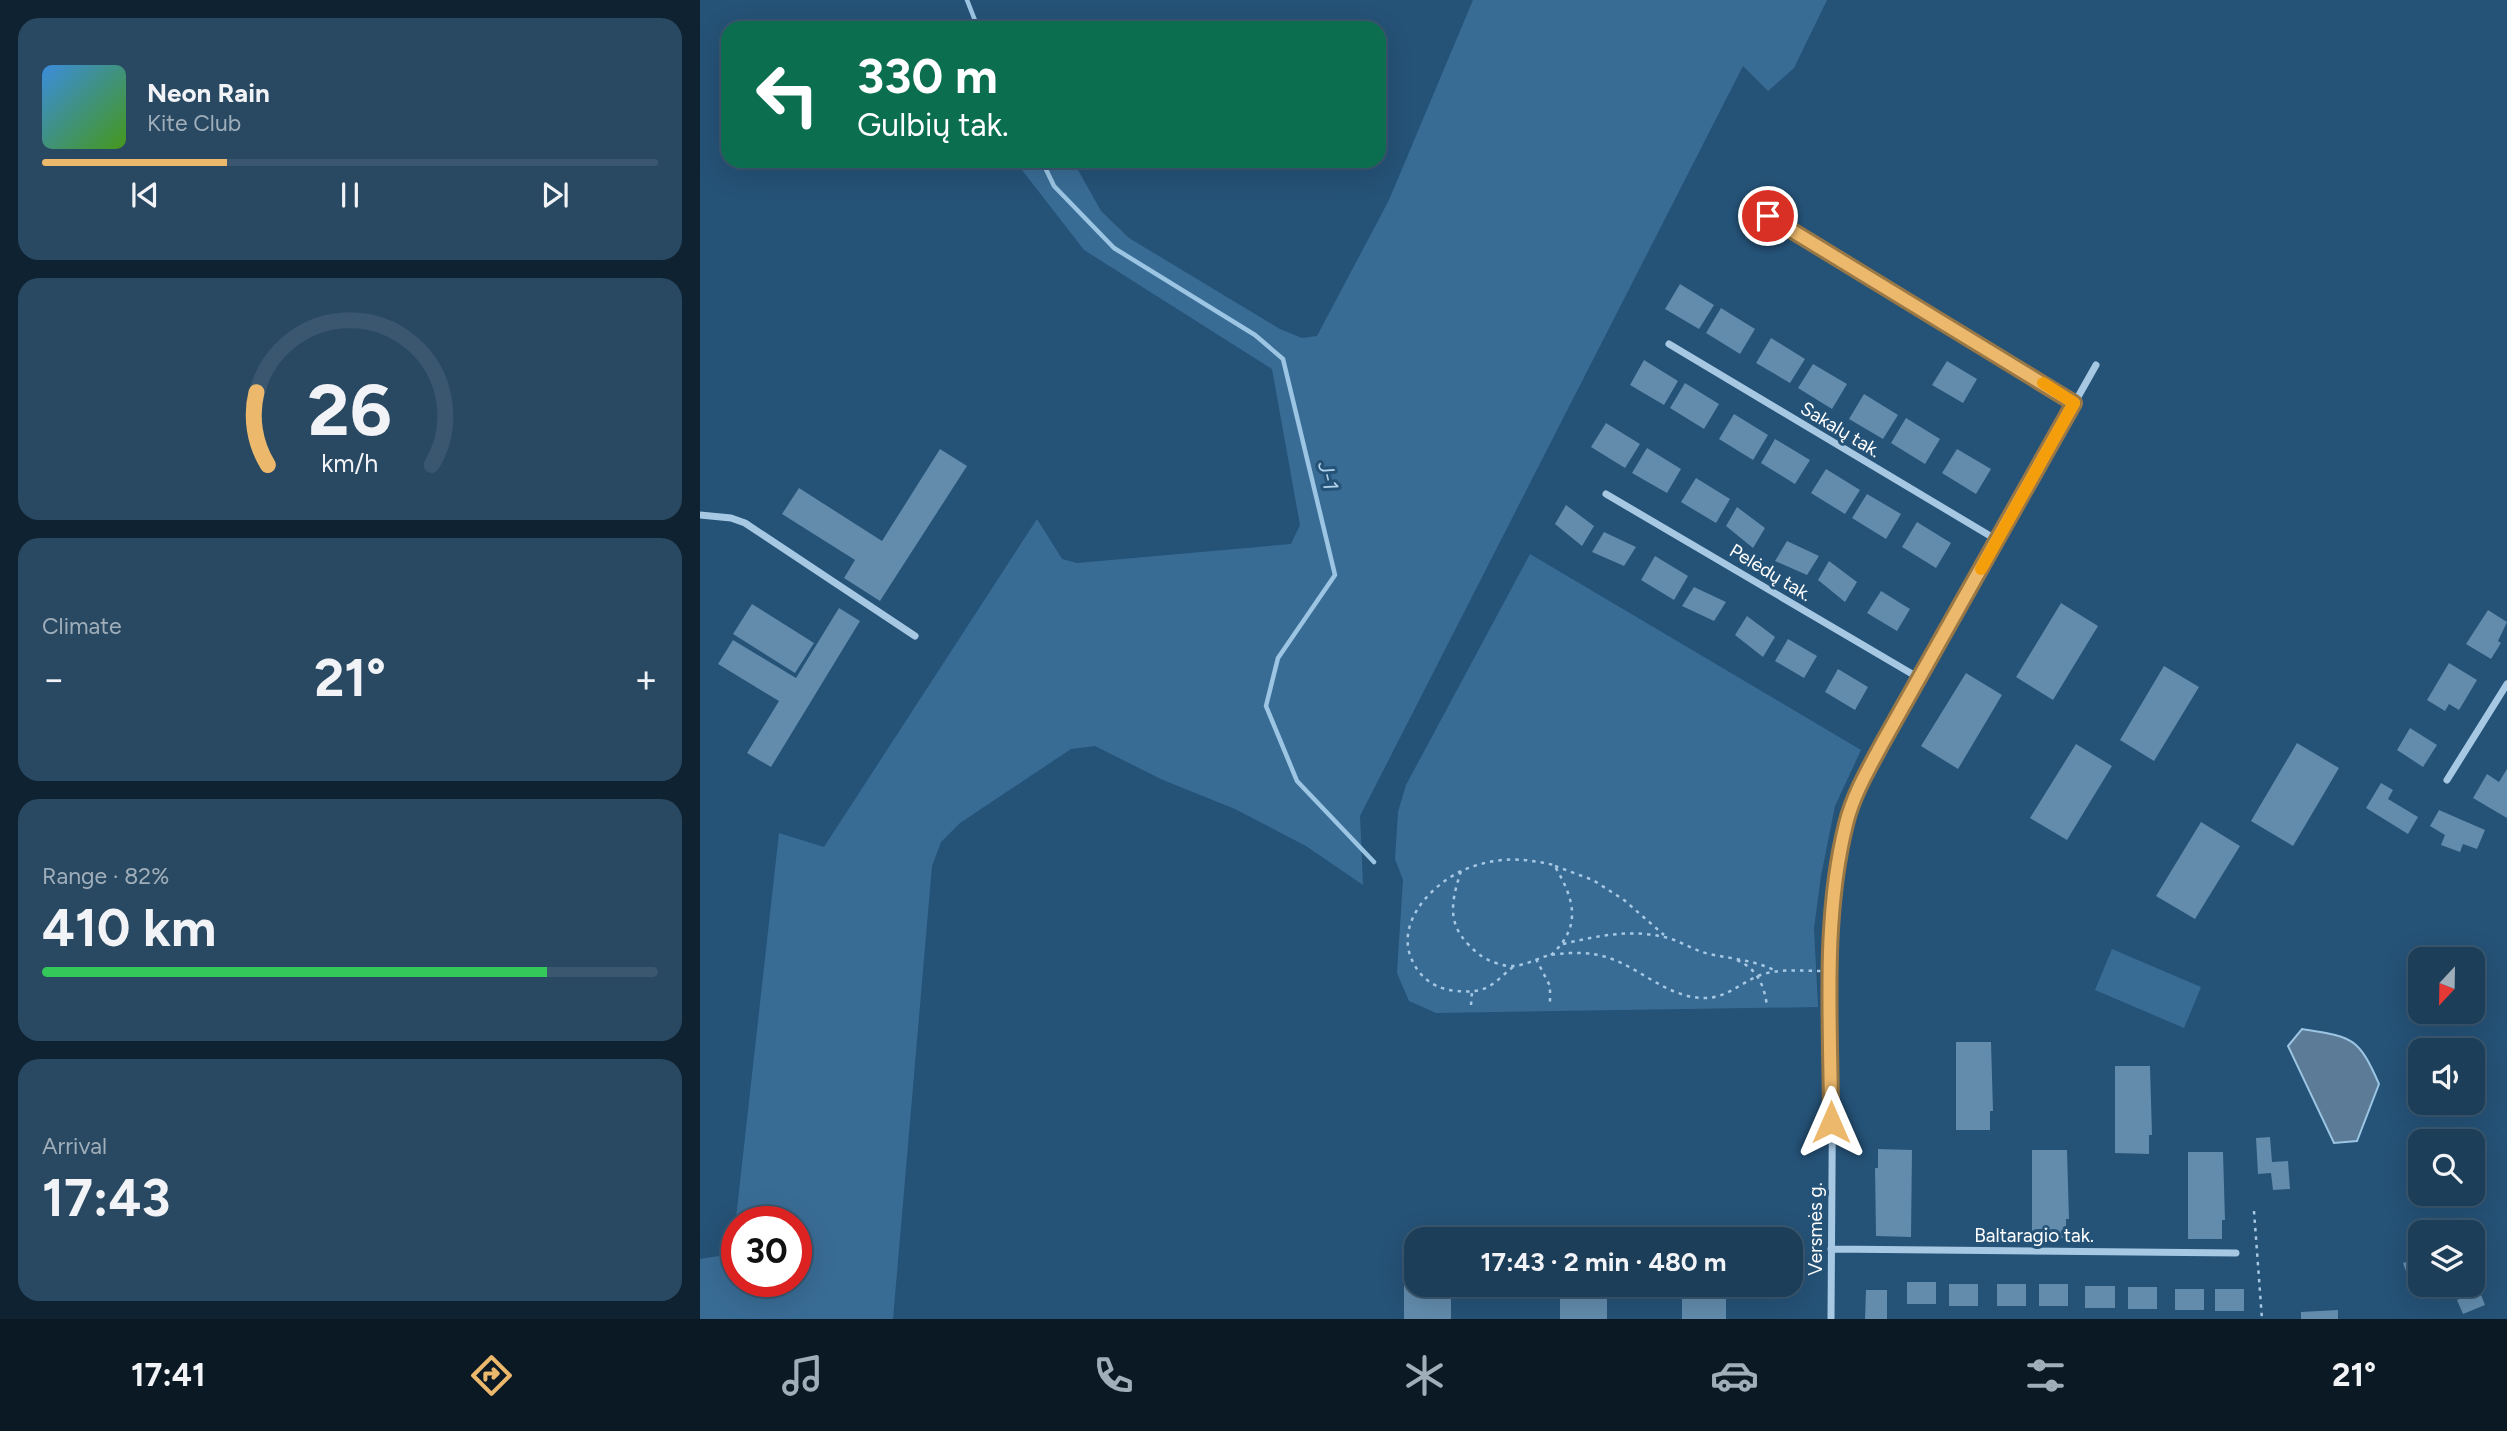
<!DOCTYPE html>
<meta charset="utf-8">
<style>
:root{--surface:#1c3e59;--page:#294962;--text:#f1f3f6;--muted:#a0aeba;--line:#3a576f;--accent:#ecb96c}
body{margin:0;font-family:Figtree,sans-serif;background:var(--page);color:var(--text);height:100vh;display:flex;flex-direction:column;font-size:26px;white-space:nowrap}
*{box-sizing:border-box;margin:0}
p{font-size:23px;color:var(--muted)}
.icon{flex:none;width:38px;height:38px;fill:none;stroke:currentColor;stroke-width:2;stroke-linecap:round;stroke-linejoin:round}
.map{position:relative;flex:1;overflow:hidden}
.side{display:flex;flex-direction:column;gap:18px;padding:18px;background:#0f2231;width:700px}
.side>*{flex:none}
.top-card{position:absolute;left:21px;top:21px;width:665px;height:147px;border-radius:21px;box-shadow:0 7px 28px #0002,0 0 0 2px var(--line);background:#0b6e4f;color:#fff;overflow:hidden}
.needle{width:46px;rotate:202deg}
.fabs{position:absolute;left:1708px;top:947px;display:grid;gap:14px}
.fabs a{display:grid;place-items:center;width:77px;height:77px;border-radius:14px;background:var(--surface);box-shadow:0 7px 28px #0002,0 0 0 2px var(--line);font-size:35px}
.speed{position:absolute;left:21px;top:1206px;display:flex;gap:14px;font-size:35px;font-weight:700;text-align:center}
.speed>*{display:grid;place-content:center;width:91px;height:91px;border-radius:50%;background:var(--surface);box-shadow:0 7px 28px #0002,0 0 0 2px var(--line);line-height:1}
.speed .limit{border:10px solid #d22;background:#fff;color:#111}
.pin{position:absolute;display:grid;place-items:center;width:60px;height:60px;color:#fff;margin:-30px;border:4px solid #fff;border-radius:50%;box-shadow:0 2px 7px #0007}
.me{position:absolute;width:77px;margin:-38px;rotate:0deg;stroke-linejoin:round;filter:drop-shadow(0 0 5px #0008)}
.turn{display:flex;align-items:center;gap:24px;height:147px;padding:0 21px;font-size:32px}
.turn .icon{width:91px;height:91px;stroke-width:2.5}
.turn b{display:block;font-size:49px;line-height:60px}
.big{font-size:52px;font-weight:700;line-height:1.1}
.side .card{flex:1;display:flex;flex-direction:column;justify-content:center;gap:10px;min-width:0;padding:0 24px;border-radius:21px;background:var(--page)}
.side .dial{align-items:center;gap:0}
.dial svg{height:182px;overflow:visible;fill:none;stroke:var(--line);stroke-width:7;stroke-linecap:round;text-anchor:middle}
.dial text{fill:var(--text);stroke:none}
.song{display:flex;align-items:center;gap:21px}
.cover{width:84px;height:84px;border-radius:10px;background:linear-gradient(135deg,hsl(210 70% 55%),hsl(100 70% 35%))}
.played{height:7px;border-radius:4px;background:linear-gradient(90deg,var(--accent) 30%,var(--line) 30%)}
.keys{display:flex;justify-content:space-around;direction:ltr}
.heat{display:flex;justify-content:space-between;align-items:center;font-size:38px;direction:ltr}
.charge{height:10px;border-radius:5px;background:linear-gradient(90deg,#34c759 82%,var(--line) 0)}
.trip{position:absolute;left:704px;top:1227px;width:399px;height:70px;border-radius:21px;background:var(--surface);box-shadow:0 7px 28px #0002,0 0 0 2px var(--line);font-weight:700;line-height:70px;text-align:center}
.dock{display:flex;height:112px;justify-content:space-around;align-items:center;background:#0b1924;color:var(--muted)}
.dock .icon{width:49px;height:49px}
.dock .on{color:var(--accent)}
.dock b{font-size:32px;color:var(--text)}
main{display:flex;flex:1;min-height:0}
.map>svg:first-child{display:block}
.green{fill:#396c95;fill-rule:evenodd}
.water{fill:#5b7b96;stroke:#9bc5e3;stroke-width:2}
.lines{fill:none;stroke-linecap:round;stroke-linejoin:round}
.stream{stroke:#9bc5e3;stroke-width:4.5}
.building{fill:#628bac}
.path{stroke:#a7c8e3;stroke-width:2.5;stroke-dasharray:3.5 5;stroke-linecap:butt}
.street{stroke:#a7c8e3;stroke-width:7}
.route-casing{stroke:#997846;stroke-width:18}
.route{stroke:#ecb96c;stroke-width:12}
.slow{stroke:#f59e0b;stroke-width:12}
.labels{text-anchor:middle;stroke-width:6;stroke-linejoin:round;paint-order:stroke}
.street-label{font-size:19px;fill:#fff;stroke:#255277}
.water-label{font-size:21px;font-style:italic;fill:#b2d2eb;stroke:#255277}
</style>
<main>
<section class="side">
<div class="card">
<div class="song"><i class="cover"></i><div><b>Neon Rain</b><p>Kite Club</p></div></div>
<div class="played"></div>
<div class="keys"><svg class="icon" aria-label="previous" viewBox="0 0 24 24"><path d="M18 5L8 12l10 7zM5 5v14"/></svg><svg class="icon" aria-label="pause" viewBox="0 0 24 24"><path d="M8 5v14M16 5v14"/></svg><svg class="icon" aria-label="next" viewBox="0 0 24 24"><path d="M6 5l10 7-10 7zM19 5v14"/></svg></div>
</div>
<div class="card dial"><svg viewBox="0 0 100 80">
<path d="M14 69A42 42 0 1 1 86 69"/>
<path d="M14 69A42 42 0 0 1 9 37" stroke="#ecb96c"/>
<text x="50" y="56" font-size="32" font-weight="700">26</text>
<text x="50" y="72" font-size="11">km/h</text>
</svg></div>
<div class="card"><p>Climate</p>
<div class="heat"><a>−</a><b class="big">21°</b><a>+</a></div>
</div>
<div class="card"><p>Range · 82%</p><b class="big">410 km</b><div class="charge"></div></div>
<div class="card"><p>Arrival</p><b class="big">17:43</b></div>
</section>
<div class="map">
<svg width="1807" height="1319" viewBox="0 0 1807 1319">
<rect width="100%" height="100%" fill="#255277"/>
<!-- green -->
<path class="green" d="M773 0H1127L1094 68 1068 91 1043 66 660 816 663 885 606 846 535 809 463 780 395 746 371 749 260 823 241 842 232 866 193 1319H0V1259L32 1254 79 833 124 847 337 519 362 559 377 563 591 544 600 525 572 369 384 250 315 161H373L401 211 429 238 580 329 602 338 617 336 689 200ZM37 1222H96V1281H37Z
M830 554 1161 750 1135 806 1121 876 1114 928 1118 1007 736 1013 709 1001 697 973 703 880 695 859 698 812 706 785Z
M1412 949 1501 987 1484 1028 1395 990Z"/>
<!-- water -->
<path class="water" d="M1602 1029C1652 1037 1658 1036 1679 1084L1657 1141 1634 1143 1588 1046Z"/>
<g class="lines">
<!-- stream -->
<path class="stream" d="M267 0 278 28
M342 161 354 186 414 248 555 335 583 359 635 575 578 658 566 706 597 781 674 862"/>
</g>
<!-- building -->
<path class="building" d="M980 284 1014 305 999 329 965 309Z
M1021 308 1055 329 1040 354 1006 333Z
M1071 338 1105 359 1090 383 1056 363Z
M944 360 978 381 964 405 930 385Z
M1247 361 1277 379 1263 403 1232 385Z
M1113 364 1147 384 1132 409 1098 388Z
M985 383 1019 404 1004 429 970 408Z
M1164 394 1198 415 1183 439 1149 419Z
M1034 414 1068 435 1053 460 1019 439Z
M1206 418 1240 439 1225 464 1191 443Z
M906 423 940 444 925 468 891 447Z
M1075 439 1110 460 1095 484 1061 463Z
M947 448 981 469 967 493 932 473Z
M240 449 267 466 180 601 144 578 155 560 82 514 99 488 182 541Z
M1257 449 1291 469 1276 494 1242 473Z
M1126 469 1160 490 1145 514 1111 493Z
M996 478 1030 499 1016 523 981 502Z
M1167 494 1201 514 1186 539 1152 518Z
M866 505 894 526 882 546 855 524Z
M1037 507 1065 528 1053 548 1026 526Z
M1217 522 1251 543 1236 568 1202 547Z
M904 532 936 547 924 566 892 552Z
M1087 541 1119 556 1107 575 1075 561Z
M955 556 988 576 974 600 941 580Z
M1129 561 1157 582 1145 602 1118 580Z
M994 587 1026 602 1014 621 982 606Z
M1181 591 1210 609 1197 631 1167 613Z
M1361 603 1398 626 1353 700 1316 677Z
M52 604 114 643 95 673 33 634Z
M139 608 160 621 71 767 47 753 79 701 18 664 33 640 96 678Z
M1788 610 1807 622 1798 641 1801 643 1791 659 1766 644Z
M1047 616 1075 637 1063 657 1035 635Z
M1088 639 1117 656 1104 678 1075 661Z
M1749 663 1777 680 1759 710 1749 704 1745 711 1727 700Z
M1464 666 1499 687 1454 761 1420 740Z
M1138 669 1168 687 1155 710 1125 692Z
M1266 673 1302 695 1258 769 1221 746Z
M1710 728 1737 745 1723 767 1697 750Z
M1597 743 1639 768 1593 846 1551 821Z
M1376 744 1412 766 1367 840 1330 818Z
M1807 769V818L1773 798 1787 774 1799 782Z
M1681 783 1693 790 1688 799 1718 817 1708 834 1666 808Z
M1739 810 1785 830 1777 849 1763 844 1760 852 1741 845 1745 835 1730 826Z
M1501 822 1540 846 1495 919 1456 896Z
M1256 1042H1291L1293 1111H1290V1130H1256Z
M1415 1066H1450L1452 1135H1449V1154L1415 1153Z
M1570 1137 1572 1162 1588 1161 1590 1189 1573 1190 1571 1173 1558 1174 1556 1138Z
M1178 1149 1212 1150 1211 1237 1176 1236 1175 1168H1178Z
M1332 1150H1367L1369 1219H1366V1238H1332Z
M1488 1152H1523L1525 1220H1522V1239H1488Z
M1720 1257V1284L1738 1285 1714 1293 1703 1263Z
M704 1264H716V1284H751V1319H704Z
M1773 1275 1785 1305 1763 1314 1757 1300 1764 1297 1759 1284H1773Z
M1207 1282H1236V1304H1207Z
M860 1284H907V1319H860Z
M982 1284H1026V1319H982Z
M1249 1284H1278V1306H1249Z
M1297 1284H1326V1306H1297Z
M1339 1284H1368V1306H1339Z
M1385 1286H1415V1308H1385Z
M1428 1287H1457V1309H1428Z
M1475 1289H1504V1310H1475Z
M1515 1289H1544V1311H1515Z
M1166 1290H1187V1319H1165Z
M1638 1310V1319H1601V1312Z"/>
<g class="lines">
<!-- path -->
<path class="path" d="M855 866 893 880 924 900 964 935
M761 871C724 890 688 933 720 973 729 984 742 990 757 991 768 992 778 992 788 987 797 982 805 973 813 967
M863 944C896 936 930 929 964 937 979 940 993 950 1009 954 1033 959 1054 960 1076 971
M851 955C883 926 874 898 854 865 819 857 794 857 761 871 749 908 747 929 780 955 788 961 804 967 814 966 826 965 838 958 850 955 862 953 880 952 892 954 934 959 962 998 1005 998 1026 998 1039 984 1058 976 1077 968 1101 971 1121 971
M836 959 850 986V1004
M1037 960C1057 969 1064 984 1067 1006
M771 1005 772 992
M1554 1211 1562 1319"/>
<!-- street -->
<path class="street" d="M1068 216 1374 403
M969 344 1297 540
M906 494 1219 678
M0 515 31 518 45 523 215 636
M1747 780 1807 684
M1131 1249 1536 1253
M1131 1319 1134 889 1146 823 1160 785 1183 742 1396 365"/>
</g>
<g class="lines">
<!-- route casing -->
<g class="route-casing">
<path id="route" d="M1068 216 1374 403 1183 742C1169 768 1153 795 1146 824 1122 920 1131 1024 1131 1122"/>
</g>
<!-- route -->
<use href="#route" class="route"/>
<!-- slow -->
<path class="slow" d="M1281 569 1374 403 1343 383"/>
</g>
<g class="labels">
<!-- street labels -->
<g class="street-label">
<text transform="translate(1141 429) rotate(31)" y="7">Sakalų tak.</text>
<text transform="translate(1071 572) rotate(31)" y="7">Pelėdų tak.</text>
<text transform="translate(1115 1229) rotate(-90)" y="7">Versmės g.</text>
<text x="1334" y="1242">Baltaragio tak.</text>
</g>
<!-- water labels -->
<g class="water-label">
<text transform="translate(628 476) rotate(77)" y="7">J-1</text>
</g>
</g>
</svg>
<div class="fabs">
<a><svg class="needle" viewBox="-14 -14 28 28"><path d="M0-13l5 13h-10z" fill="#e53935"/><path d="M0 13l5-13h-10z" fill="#a0aeba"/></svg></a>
<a><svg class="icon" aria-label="sound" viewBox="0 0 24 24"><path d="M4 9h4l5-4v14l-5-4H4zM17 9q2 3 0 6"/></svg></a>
<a><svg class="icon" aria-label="search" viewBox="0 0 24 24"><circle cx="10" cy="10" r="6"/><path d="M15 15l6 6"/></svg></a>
<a><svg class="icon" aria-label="layers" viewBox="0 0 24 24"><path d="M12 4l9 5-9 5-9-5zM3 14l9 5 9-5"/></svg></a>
</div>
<div class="speed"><div class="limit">30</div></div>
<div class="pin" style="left:1068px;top:216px;background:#d93025"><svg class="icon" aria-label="arrive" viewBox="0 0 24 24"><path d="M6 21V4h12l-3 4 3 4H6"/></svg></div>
<svg class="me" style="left:1131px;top:1122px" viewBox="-20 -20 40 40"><path d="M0-17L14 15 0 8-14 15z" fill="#ecb96c" stroke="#fff" stroke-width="4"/></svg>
<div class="trip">17:43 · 2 min · 480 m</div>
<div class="top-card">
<div class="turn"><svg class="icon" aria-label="left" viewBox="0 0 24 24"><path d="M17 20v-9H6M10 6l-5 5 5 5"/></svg><div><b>330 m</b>Gulbių tak.</div></div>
</div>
</div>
</main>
<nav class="dock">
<b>17:41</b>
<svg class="icon on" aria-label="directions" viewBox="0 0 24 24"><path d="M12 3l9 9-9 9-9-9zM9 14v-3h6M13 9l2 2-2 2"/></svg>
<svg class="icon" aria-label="music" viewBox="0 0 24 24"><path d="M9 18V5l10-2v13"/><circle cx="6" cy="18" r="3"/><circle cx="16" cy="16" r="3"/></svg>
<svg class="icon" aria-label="phone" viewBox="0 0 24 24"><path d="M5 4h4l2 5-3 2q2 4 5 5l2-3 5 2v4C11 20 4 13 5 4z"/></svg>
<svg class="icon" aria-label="climate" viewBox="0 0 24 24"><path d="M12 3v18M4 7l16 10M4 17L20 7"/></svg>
<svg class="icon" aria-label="car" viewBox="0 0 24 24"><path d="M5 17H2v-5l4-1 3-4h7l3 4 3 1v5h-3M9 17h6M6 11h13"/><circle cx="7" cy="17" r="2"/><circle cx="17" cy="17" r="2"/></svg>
<svg class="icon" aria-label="filters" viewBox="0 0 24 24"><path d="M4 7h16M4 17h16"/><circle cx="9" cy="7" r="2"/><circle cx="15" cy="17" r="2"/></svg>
<b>21°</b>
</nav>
